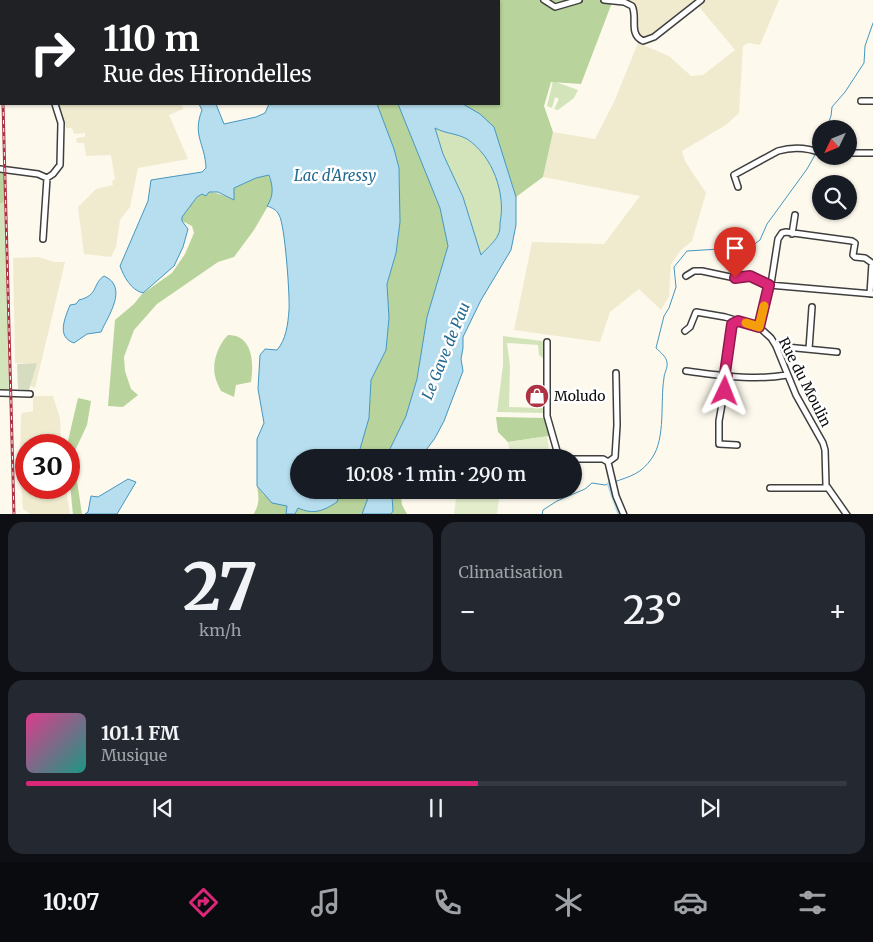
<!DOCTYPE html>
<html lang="fr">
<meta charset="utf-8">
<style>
:root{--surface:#171b24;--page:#242831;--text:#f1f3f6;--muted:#9ea1a6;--line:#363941;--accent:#db2777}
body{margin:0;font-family:Merriweather,serif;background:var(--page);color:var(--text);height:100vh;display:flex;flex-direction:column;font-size:19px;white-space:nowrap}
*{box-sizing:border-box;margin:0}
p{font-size:16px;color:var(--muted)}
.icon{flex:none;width:28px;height:28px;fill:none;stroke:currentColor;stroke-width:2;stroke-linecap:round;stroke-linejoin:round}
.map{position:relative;height:514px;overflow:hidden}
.side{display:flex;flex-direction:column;gap:8px;padding:8px;background:#0d0f14;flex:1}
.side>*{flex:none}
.guide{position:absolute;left:0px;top:0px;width:500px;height:105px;box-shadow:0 1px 4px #0004;background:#202124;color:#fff;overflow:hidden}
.needle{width:32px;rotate:227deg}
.fabs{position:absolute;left:812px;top:120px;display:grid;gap:10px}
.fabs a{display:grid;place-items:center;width:45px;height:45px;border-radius:50%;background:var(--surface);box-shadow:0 1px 4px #0004;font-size:25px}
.speed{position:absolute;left:15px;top:434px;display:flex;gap:10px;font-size:25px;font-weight:700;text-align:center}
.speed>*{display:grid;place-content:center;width:65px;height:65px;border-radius:50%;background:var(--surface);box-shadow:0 1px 4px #0004;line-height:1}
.speed .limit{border:8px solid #d22;background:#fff;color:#111}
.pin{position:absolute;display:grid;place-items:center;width:42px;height:42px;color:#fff;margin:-51px -21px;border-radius:50% 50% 50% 0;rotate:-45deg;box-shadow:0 0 5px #0007}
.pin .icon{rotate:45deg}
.me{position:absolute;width:55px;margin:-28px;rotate:2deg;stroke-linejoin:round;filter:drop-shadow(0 0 4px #0008)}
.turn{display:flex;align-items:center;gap:18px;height:105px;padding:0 20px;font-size:22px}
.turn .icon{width:65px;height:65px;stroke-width:2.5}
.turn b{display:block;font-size:35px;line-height:42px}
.big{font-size:38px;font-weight:600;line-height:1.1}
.side .widget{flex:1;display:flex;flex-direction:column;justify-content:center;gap:8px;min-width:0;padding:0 18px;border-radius:15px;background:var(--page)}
.side .dial{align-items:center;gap:0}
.dial b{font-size:65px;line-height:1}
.song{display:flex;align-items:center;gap:15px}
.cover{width:60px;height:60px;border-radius:8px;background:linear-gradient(135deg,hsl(330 70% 55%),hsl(170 70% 35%))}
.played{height:5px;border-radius:2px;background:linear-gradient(90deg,var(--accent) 55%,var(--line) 55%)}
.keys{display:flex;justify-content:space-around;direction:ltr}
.heat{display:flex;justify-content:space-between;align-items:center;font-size:28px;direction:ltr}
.side .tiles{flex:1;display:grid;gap:8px;grid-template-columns:1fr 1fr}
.widget:last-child{grid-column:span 2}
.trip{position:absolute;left:290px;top:449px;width:292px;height:50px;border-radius:25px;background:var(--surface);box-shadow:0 1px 4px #0004;font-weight:600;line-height:50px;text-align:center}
.tab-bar{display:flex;height:80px;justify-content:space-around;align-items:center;background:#090b0e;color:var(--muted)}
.tab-bar .icon{width:35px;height:35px}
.tab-bar .selected{color:var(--accent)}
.tab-bar b{font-size:22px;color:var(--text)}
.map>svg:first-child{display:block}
.farmland{fill:#f0ebcf}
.green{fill:#d3e4ba}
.forest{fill:#b8d39b}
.cemetery{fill:#d5dcc0}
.pitch{fill:#e3eccb}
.water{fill:#b6deef;stroke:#4597bf;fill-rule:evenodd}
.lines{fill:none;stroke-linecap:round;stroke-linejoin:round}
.stream{stroke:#4597bf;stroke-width:1}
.canal{stroke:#b6deef;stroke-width:4.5}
.minor-casing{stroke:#3f3f3f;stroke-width:8}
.minor{stroke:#fff;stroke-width:5}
.rail-casing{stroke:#ad3342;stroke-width:3}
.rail{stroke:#fff;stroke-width:1;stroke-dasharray:4;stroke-linecap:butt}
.route-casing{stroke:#8e194d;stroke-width:12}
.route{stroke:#db2777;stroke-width:9}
.slow{stroke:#f59e0b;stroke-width:9}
.labels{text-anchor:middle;stroke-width:5;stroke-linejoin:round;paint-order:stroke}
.street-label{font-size:14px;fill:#0c0c0c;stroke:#fff}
.poi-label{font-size:14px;fill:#0c0c0c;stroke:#fff;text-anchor:start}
.water-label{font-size:15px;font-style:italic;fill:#236990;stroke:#fff}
</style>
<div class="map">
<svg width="873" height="515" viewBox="0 0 873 515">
<rect width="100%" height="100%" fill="#fdf9ed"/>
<!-- farmland -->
<path class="farmland" d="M628 0H779L760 45 748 43 743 46 739 113 726 125 682 151 685 161 706 193 692 241 681 250 671 264 669 296 661 310 639 289 610 312 600 342 514 330 532 242 604 244 640 196 543 177 553 132 595 139 614 102 638 43 669 56 691 76 703 75 735 50 695 2 657 32 644 39 636 33V5Z
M58 104H182L183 109 169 115 188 159 138 168 130 207 120 220 116 247 111 257 84 254 78 207 96 189 113 185 112 180H115L111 155 86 156 84 143H77L76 138 85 137V133L74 134 72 128H66Z
M39 257 54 262H65L35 388 30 386 37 363H15L13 258Z
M33 396H53L60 418 61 445H26V488H66L70 514H30L23 509 20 468 21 415 22 413 33 411Z"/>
<!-- green -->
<path class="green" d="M553 81 578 90 574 98 558 110 554 109 559 99 555 97 552 108 547 106Z
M435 128C445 134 456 133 466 139 494 156 506 194 500 224 500 227 500 232 498 235 494 242 486 249 481 256L463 197 443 154Z
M4 202 9 392H0V204Z
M503 336 542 341 545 345 543 358 539 355 538 345 507 343 510 366 509 407 544 408V413L497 412 503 365Z"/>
<!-- forest -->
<path class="forest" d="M438 0H613L581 84 551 82 544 106 553 132 543 177 516 197 494 127 463 104H499V1Z
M377 104H398L440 208 448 246 427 317 417 379 406 416 386 457 355 458 360 449 369 418 371 380 386 350 389 318 387 284 396 253 400 222 399 168 394 149Z
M0 171 4 172V202L0 204Z
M268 175 272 184V199L254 230 234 257 218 262 157 304 134 330 124 357 125 371 131 389 138 395 123 407 108 406 115 320 134 304 142 294 172 273 185 254 194 233 192 226 182 221V217C201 191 203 186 234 200V188L256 178Z
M228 335C253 335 254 363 251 382L236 385 234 397 221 391C219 387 216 381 215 376 212 362 218 345 228 335Z
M78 398 91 401 87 425 73 455 82 514 73 515 69 473V445H67Z
M496 417 544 418 550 436 508 442 498 432Z
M257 486 264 495 287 506 286 514 253 515C260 504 259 498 257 486Z
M341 490H371L362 514 295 515 298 508 337 502Z
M400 490 402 505 407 514 391 515 393 511 392 496Z"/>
<!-- cemetery -->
<path class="cemetery" d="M37 363 29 390 18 389 17 364Z"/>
<!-- pitch -->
<path class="pitch" d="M547 436 550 457H511L508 442Z
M463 449 505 452 504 457H462Z
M457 490H500L497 514H454Z"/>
<!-- water -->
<path class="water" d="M209 0H338L339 1H210Z
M358 0H436L437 1H359Z
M199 104H216L224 124 256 117 265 113 269 104H377L394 149 399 168 400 222 396 253 387 284 389 318 386 350 371 380 369 418 360 449 355 457 299 458V490H341L337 502C323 511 314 515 298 508L295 514H286L287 506 272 503 257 486V439L264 423 258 389 260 355 265 349 277 350C286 340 288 324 289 310 290 297 285 224 279 215 276 209 272 208 267 206 274 196 273 186 269 175L256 178 234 188V200L218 192H209L206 196 202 194 197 197 182 217V221L188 229 183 247 174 266 143 293C131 290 124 277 120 266L148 201 151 180 202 172 206 168C205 143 192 136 202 110Z
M398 104H463L480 114 494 127 516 197V225L511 250 481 300 463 337V348L461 359 463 371 444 421 435 438 421 457H386L406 416 417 379 427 317 448 246 440 208ZM435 128C446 134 456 133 467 139 493 156 506 194 500 223 500 227 500 232 498 235 495 242 486 249 481 255L463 197 443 154Z
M104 276C129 287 108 316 101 332L87 334 74 343C56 337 65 318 70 305L76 304 79 300C99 295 92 284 104 276Z
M128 479 136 482 117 514H85L88 512 91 496 98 497Z
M371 490H400L392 496 393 511 391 514H362Z"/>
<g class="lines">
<!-- stream -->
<path class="stream" d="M826 129 831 116 832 107 845 92 864 63 865 46 873 23
M817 149 821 139
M614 482C631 476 641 474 652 458 666 438 660 401 664 378 664 373 668 368 667 363 667 357 660 352 656 348L664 316 669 308 676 287 674 267 687 251 719 249 736 252 746 250 760 240 767 224 807 169 816 153
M542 515 543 510 557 501 585 489 592 483 605 485 610 483"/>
<!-- canal -->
<path class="canal" d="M609 484 620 515"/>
<!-- minor casing -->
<g class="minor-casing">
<path id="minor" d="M544 0 555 7 579 0
M604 0 624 2 632 6C638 17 628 34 643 41L654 37 701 0
M55 1 56 0
M861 101H873
M849 153H873
M0 169 38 174 47 178 53 174 60 165 61 123 55 104
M738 187 734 175 778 151C792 147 808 148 821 153
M792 234 795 215
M43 239 47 178
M686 276 694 271H702L735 278 750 276 769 285 759 327 771 338 776 346 796 395 823 443 825 450 826 485 847 515
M771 284 778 239 782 233 786 232 852 241 855 243 853 255 855 257 865 258 872 263 870 294
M769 285 873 294
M685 331 690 327 696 312 725 317 759 327
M547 342V416L559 458
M776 346 837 352
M809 349 812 307
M686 371C719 375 753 381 787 375
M0 393 30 394
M737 445 719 444V421L727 376 725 373 731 329 732 324 738 321
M574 459H603L608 462 616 496 624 515
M608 462 615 457 617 425 616 373
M770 488H827"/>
</g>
<!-- minor -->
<use href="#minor" class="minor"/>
<!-- rail casing -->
<g class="rail-casing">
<path id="rail" d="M1 0V25
M3 104 14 515"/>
</g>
<!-- rail -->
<use href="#rail" class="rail"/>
</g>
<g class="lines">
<!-- route casing -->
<g class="route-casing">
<path id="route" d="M725 391 727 376 725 373 732 324 738 321 759 327 769 285 750 276 735 278"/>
</g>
<!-- route -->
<use href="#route" class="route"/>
<!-- slow -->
<path class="slow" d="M746 323 759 327 764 306"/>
</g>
<!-- icons -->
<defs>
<g id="shop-disc" transform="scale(1.25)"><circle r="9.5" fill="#ad3342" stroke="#fff"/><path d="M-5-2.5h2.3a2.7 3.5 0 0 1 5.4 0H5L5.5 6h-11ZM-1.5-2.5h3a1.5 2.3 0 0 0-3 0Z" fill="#fff"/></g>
</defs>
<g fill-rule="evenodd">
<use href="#shop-disc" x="537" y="396"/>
</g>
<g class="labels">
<!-- street labels -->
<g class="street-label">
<text transform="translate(805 382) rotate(63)" y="5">Rue du Moulin</text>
</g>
<!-- poi labels -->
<g class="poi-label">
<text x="554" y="401">Moludo</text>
</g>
<!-- water labels -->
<g class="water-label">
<text x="335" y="181">Lac d'Aressy</text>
<text transform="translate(446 351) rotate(-68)" y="5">Le Gave de Pau</text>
</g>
</g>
</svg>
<div class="fabs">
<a><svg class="needle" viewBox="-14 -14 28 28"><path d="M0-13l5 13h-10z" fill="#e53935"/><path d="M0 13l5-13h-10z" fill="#9ea1a6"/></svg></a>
<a><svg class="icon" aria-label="search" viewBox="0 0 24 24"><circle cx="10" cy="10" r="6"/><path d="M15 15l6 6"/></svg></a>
</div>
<div class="speed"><div class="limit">30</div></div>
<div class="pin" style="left:735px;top:278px;background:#d93025"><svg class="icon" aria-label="arrive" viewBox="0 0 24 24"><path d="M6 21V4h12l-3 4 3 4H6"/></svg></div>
<svg class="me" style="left:725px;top:391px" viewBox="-20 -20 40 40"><path d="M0-17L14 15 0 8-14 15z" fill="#db2777" stroke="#fff" stroke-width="4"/></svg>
<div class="trip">10:08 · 1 min · 290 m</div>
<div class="guide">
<div class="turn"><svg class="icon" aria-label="right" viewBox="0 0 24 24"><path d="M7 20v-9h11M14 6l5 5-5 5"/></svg><div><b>110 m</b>Rue des Hirondelles</div></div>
</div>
</div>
<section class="side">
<div class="tiles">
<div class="widget dial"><b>27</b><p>km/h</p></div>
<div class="widget"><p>Climatisation</p>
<div class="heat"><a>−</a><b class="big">23°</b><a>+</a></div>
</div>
<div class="widget">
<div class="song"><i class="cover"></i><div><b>101.1 FM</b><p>Musique</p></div></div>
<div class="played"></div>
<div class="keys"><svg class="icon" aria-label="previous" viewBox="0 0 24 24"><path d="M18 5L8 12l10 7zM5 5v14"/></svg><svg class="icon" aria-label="pause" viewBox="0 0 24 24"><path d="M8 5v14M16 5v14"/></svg><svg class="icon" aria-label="next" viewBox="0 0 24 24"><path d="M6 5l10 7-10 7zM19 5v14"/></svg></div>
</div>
</div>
</section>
<nav class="tab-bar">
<b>10:07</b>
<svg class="icon selected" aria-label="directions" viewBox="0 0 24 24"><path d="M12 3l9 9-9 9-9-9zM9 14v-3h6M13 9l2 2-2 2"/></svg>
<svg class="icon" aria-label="music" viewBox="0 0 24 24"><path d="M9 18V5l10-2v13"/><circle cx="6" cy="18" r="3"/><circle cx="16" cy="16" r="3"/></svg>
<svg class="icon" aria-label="phone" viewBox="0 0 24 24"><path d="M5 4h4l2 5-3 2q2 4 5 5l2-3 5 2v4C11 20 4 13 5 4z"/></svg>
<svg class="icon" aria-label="climate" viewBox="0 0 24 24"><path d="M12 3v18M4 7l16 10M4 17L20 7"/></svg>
<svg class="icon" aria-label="car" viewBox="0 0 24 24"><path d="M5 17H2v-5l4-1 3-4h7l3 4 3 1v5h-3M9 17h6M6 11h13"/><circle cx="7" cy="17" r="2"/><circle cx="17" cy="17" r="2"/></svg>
<svg class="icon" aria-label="filters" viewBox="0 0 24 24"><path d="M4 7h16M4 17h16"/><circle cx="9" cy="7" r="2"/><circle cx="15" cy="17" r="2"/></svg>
</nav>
